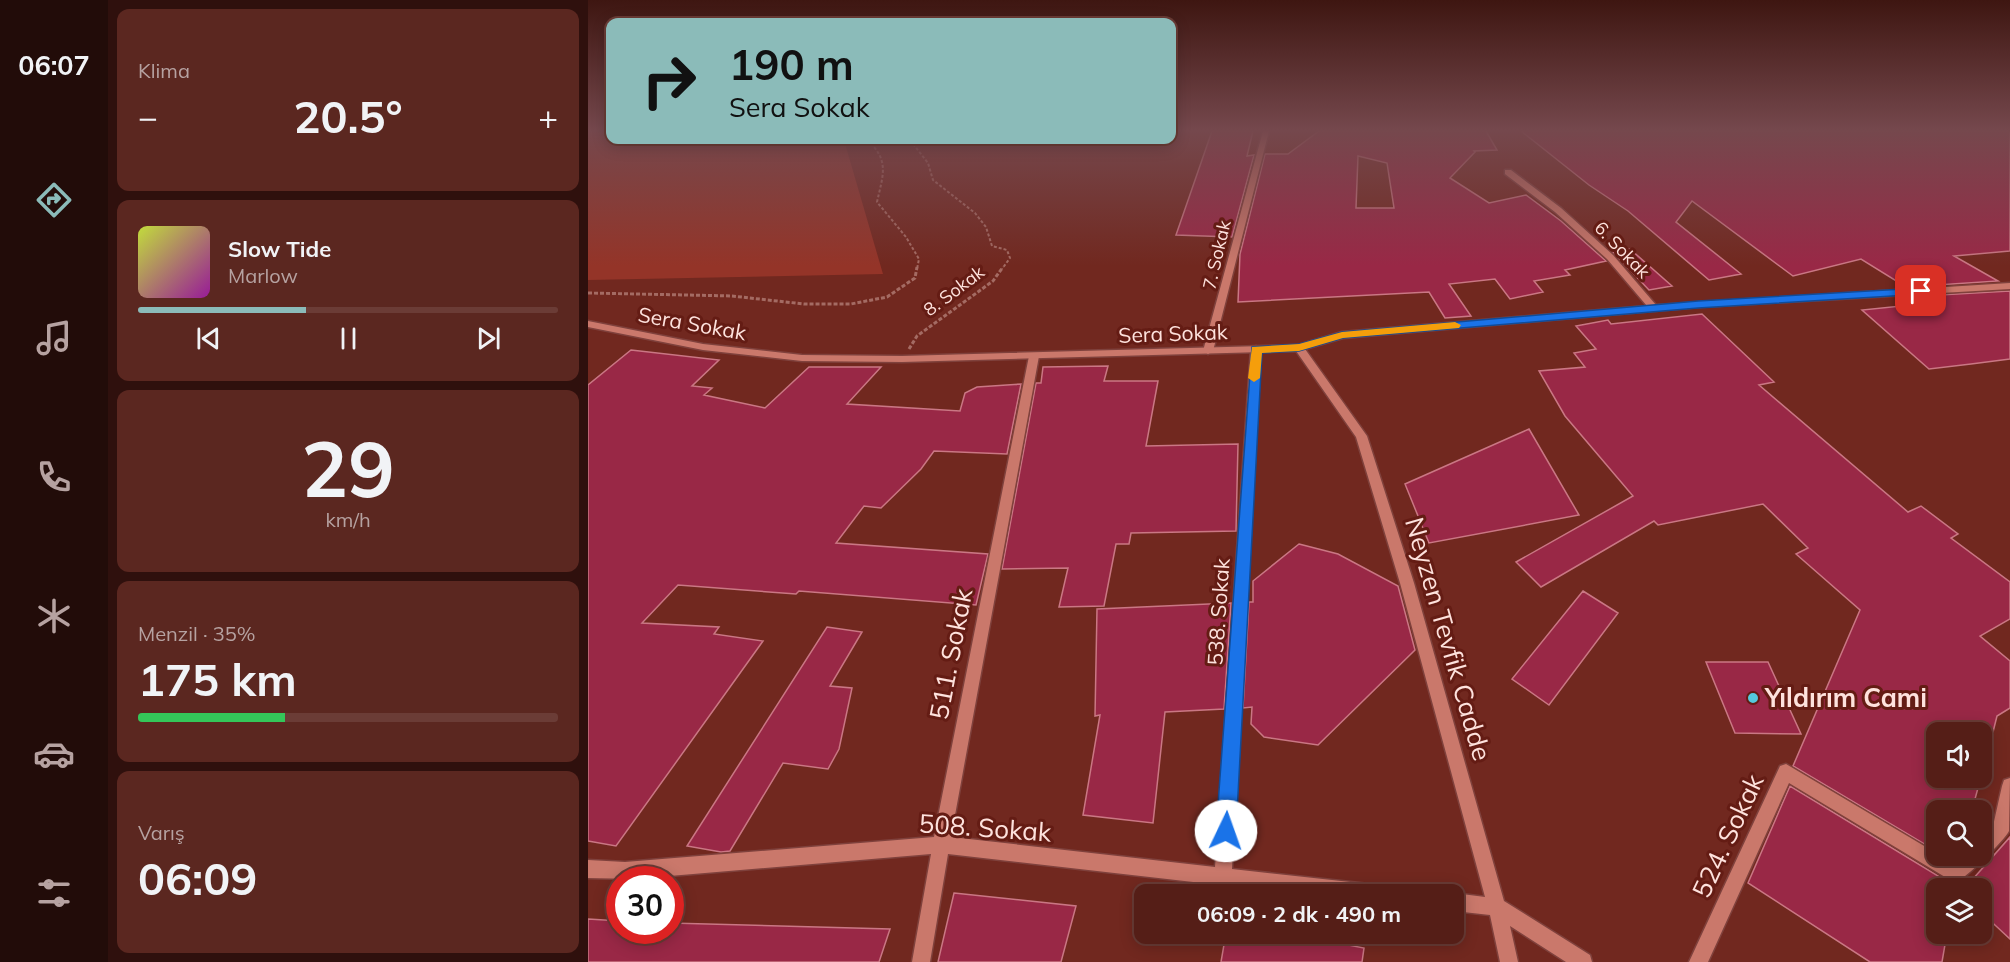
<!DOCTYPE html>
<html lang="tr">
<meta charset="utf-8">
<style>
:root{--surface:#551e17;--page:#5b2720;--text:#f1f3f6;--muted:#b6a2a1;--line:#6b3c36;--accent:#8bbbb9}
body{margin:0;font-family:Mulish,sans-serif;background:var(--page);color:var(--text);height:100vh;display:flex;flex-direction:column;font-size:22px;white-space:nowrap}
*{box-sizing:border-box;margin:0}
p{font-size:20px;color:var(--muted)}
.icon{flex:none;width:33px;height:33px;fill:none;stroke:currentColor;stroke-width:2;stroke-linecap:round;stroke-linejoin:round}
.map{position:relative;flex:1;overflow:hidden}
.side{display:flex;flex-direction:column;gap:9px;padding:9px;background:#2f100d;width:480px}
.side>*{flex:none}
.top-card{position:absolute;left:18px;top:18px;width:570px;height:126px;border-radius:12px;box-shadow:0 3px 15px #0003,0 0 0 2px var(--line);background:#8bbbb9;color:#111;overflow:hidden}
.fabs{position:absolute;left:1338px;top:722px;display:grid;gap:12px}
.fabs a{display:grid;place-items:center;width:66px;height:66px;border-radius:12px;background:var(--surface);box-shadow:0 3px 15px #0003,0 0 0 2px var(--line);font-size:30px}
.speed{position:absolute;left:18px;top:866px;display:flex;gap:12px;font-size:30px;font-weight:700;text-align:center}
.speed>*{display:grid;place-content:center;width:78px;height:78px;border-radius:50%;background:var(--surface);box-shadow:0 3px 15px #0003,0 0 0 2px var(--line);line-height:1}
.speed .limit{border:9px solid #d22;background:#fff;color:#111}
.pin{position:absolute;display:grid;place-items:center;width:51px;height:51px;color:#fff;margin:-26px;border-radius:12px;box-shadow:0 3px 9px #0006}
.me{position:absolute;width:66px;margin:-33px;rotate:3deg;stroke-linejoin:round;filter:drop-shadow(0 0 4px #0008)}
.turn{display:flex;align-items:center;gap:21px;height:126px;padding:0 24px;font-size:27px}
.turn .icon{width:78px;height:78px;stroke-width:2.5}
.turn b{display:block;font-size:42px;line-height:51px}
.big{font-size:45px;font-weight:700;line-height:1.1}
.side .tile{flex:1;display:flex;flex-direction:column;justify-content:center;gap:9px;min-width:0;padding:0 21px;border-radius:12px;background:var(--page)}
.side .dial{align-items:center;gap:0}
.dial b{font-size:78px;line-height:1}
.song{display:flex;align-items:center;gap:18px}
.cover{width:72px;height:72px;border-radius:9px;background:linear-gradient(135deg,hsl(70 70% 55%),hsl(300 70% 35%))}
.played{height:6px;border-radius:3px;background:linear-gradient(90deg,var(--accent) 40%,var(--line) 40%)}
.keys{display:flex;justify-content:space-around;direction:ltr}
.heat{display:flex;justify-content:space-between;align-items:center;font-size:33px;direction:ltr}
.charge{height:9px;border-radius:4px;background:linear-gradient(90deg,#34c759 35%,var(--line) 0)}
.trip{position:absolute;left:546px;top:884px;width:330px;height:60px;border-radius:12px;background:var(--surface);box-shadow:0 3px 15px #0003,0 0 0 2px var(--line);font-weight:700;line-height:60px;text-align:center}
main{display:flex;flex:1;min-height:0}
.dock{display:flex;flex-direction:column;width:108px;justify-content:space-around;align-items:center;background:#220c09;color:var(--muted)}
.dock .icon{width:42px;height:42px}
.dock .on{color:var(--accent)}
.dock b{font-size:27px;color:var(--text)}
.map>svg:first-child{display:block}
.green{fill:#943428}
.building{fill:#992846;stroke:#ca7784;stroke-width:1.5;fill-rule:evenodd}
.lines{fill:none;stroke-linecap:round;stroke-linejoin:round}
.minor-casing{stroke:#7f413c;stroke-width:3}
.tertiary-casing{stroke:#7f413c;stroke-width:3}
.path-far1{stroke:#a46b63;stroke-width:2;stroke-dasharray:3 2;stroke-linecap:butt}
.path{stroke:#a46b63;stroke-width:3;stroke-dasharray:4 2;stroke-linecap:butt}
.minor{fill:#ca786b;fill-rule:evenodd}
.tertiary{fill:#ca786b;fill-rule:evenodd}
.route{fill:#1a73e8;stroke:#114b97;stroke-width:1.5}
.slow{fill:#f59e0b}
.poi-dot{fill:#54cadd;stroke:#641c14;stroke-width:2}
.labels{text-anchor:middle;stroke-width:6;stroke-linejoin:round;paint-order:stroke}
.far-street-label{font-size:18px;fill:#fee2dd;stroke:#641c14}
.street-label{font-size:21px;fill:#fee2dd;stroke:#641c14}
.near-street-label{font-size:26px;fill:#fee2dd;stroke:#641c14}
.near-poi-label{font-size:26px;font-weight:bold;fill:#fee2dd;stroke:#641c14;text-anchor:start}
</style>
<main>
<nav class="dock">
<b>06:07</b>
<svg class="icon on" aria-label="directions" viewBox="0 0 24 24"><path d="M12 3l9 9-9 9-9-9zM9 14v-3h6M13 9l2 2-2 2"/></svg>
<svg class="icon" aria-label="music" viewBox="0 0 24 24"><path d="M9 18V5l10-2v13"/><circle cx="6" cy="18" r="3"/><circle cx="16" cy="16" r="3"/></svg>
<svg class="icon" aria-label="phone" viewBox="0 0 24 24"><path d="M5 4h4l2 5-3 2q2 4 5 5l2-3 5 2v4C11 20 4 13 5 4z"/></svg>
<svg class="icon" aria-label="climate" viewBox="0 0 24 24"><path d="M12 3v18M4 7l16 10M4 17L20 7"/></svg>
<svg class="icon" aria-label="car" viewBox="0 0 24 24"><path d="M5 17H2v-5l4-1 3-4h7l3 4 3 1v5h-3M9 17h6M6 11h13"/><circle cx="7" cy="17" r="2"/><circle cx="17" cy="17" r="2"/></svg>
<svg class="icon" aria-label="filters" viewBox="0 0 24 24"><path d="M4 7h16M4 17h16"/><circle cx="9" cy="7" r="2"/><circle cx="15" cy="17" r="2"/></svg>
</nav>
<section class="side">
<div class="tile"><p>Klima</p>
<div class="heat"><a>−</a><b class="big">20.5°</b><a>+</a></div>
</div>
<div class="tile">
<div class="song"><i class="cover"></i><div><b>Slow Tide</b><p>Marlow</p></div></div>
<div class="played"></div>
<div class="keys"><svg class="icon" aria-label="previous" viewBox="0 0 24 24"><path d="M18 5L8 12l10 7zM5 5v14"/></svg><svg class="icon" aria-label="pause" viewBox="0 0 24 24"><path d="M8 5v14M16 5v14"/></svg><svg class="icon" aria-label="next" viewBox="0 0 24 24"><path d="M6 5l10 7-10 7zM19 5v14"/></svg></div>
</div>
<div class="tile dial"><b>29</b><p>km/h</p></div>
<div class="tile"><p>Menzil · 35%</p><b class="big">175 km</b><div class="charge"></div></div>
<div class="tile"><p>Varış</p><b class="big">06:09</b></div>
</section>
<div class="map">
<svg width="1422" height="962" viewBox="0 0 1422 962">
<rect width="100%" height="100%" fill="#71281f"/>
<!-- green -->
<path class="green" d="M0 131H22V140H256L295 274 0 280Z"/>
<!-- building -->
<path class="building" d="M624 131H665L659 156 666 155 644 237 588 235Z
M731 131H898L909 150 886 151 887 152 862 178 901 203 938 195 973 221 1018 261 977 270 982 275 946 281 955 292 922 299 907 279 861 284 883 316 857 318 841 292 650 302 652 254 677 154H700ZM770 156 799 163 806 208H768Z
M933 131H1422V251L1366 256 1410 281 1318 287 1273 259 1205 276 1104 201 1088 222 1153 274 1121 280 1040 211 1001 185Z
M1042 249 1084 286 1061 290 1025 252Z
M1422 291V359L1383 364 1341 369 1274 310 1343 303 1333 296Z
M1114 314 1186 382 1171 385 1320 512 1333 506 1370 534 1363 538 1422 582V619L1392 636 1422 661V708L1409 716 1405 732H1348V777H1393L1384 810H1348V851L1205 766 1272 610 1208 554 1220 548 1175 504 1070 525 1066 521 953 587 928 562 1045 496 977 416 951 371 997 367 986 353 1008 349 988 326 1020 320 1023 324Z
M43 350 131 360 104 386 124 388 116 395 177 408 221 367H293L259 404 372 411 377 393 389 387 433 384 419 454 346 451 333 469 293 508 276 506 248 543 400 554 388 605 211 591 208 594 90 585 54 623 131 627 126 634 175 641 28 846 0 841V385Z
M520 366 516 381H570L558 446 650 444 648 531 543 533 541 544H528L516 606 471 607 480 568 414 569 448 383H453L455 367Z
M941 429 991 515 841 543 817 484Z
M711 544 750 554 810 586 827 650 730 745 676 737 663 724 664 707 655 708 661 602H665V581Z
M995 591 1030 613 961 705 924 679Z
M643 603 636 709 577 712 565 823 495 815 512 715 507 716 509 609Z
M239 627 274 632 242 686 264 688 251 749 240 769 195 763 142 851 133 852 99 846Z
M1118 662H1180L1213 734 1147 733Z
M1202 786 1365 885 1364 888H1348V933H1359L1354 962H1282L1160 883Z
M1422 837V939L1394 913V888H1377Z
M366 893 488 906 473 962H350Z
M0 919 32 921V930H82V923L302 929 291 962H0Z
M638 933H699L776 948 774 962H633Z"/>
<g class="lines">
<!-- minor casing -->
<g class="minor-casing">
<path id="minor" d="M675 131H681L625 351 620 354 615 351Z
M917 170H923L973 208 1025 255 1068 305 1422 283V289L1111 307 755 338 717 349 779 436 826 583 916 901 1002 955 1004 962H978L922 926 930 962H912L902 915 866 911V894H864L866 893 897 897 812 583 768 437 706 348 707 346 754 332 1059 306 1019 259 967 212 917 174Z
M668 346 673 349 644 869 790 885 796 888 799 894H711L360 854 342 962H324L343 854 46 879 0 878V860L37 862 346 837 441 356 446 353 451 356 363 837 627 867 663 349Z
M1198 764 1348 853V855L1366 863 1374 855H1394V837L1405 826 1414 786 1416 780 1422 778 1421 831C1416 841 1377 879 1367 883L1201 783 1120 962H1101L1192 766Z"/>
</g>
<!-- tertiary casing -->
<g class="tertiary-casing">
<path id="tertiary" d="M0 321 115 344 214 355 314 356 711 345 716 348 711 351 314 362 214 361 115 350 0 327Z"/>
</g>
<!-- path-far1 -->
<path class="path-far1" d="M279 140C302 160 295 175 289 202L318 237 331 259 329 269
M322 140 340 163 345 180 387 213 398 227 404 246 419 250 422 258 414 269"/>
<!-- path -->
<path class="path" d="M0 293 144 296 216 304H263L299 297 327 278 329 267
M321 349 329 336 405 281 415 267"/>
<!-- minor -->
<use href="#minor" class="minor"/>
<!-- tertiary -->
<use href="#tertiary" class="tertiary"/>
</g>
<!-- sky -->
<linearGradient id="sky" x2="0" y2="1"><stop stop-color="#3e1611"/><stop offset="0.49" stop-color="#75484d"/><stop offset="1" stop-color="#75484d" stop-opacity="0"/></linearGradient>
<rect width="1422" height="266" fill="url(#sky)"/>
<!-- route -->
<path class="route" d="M1333 288 1338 291 1337 294 1110 308 755 338 711 351 674 353 648 831 645 838 638 841 631 838 628 831 664 347 711 344 754 332 1110 301Z"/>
<!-- slow -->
<path class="slow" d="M867 322 873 325 871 328 755 338 711 351 674 353 672 378 666 382 660 378 664 347 711 344 754 332Z"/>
<!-- markers -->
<circle class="poi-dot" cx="1165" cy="698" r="6"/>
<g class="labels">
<!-- far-street labels -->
<g class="far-street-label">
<text transform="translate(1034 250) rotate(46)" y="6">6. Sokak</text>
<text transform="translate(629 255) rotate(-77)" y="6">7. Sokak</text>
<text transform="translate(366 291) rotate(-37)" y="6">8. Sokak</text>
</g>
<!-- street labels -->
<g class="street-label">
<text transform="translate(104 324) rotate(10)" y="7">Sera Sokak</text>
<text transform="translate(585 334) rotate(-2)" y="7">Sera Sokak</text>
<text transform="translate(631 612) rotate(-86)" y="7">538. Sokak</text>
</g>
<!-- near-street labels -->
<g class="near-street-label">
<text transform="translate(860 639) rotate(74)" y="9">Neyzen Tevfik Cadde</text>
<text transform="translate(363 654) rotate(-79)" y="9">511. Sokak</text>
<text transform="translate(397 828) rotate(4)" y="9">508. Sokak</text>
<text transform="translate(1140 836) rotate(-65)" y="9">524. Sokak</text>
</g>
<!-- near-poi labels -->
<g class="near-poi-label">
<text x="1177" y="707">Yıldırım Cami</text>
</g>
</g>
</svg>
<div class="fabs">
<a><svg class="icon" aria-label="sound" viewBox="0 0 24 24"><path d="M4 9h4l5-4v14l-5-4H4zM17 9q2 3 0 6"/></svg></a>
<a><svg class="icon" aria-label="search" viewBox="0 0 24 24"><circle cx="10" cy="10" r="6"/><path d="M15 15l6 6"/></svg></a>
<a><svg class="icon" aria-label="layers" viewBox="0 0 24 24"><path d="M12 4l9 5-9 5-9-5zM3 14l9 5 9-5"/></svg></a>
</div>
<div class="speed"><div class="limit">30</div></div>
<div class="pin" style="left:1333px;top:291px;background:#d93025"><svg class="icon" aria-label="arrive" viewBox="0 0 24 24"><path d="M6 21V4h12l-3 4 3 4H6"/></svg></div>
<svg class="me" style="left:638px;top:831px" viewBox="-20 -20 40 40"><circle r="19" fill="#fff"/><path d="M0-13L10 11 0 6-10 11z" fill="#1a73e8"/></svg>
<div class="trip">06:09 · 2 dk · 490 m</div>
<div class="top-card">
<div class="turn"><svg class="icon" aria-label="right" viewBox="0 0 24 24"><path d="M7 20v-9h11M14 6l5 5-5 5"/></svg><div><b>190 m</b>Sera Sokak</div></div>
</div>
</div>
</main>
